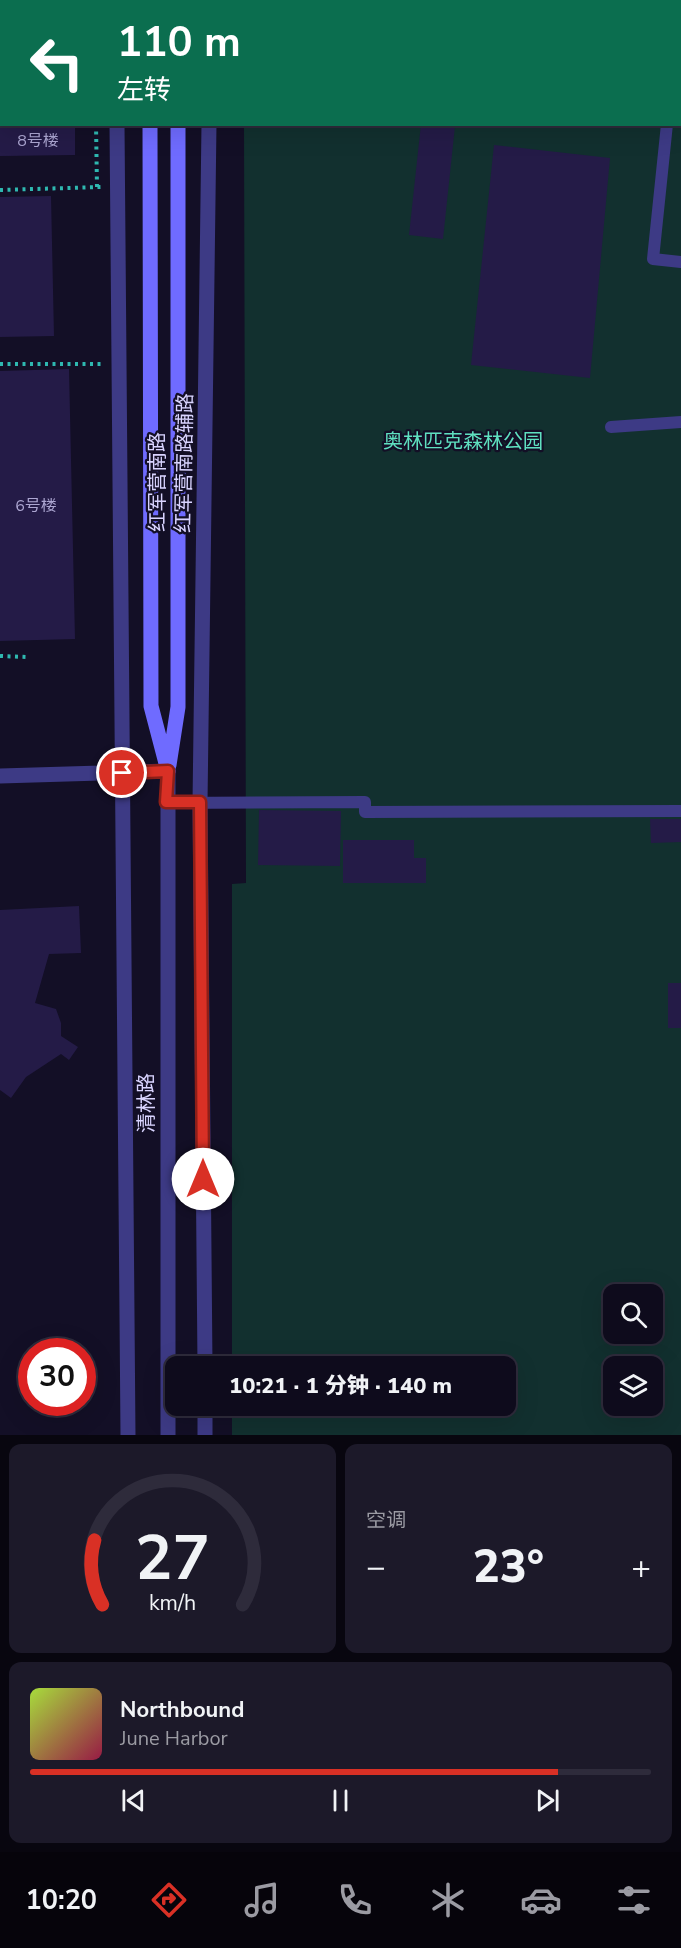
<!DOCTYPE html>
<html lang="zh">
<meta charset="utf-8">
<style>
:root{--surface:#0e0b1c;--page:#1c1929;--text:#f1f3f6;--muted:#9b9ba3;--line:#2e2b3b;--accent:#d93025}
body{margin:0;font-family:"Nunito Sans","Noto Sans SC",sans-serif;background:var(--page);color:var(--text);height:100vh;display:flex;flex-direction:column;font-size:22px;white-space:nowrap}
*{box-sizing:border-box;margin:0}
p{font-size:20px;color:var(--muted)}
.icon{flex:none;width:33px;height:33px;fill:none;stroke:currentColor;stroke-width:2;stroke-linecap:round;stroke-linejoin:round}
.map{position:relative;height:1435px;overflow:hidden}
.side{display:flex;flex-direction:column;gap:9px;padding:9px;background:#08060f;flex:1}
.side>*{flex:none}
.banner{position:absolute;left:0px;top:0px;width:681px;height:126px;box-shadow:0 6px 24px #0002,0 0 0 2px var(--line);background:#0b6e4f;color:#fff;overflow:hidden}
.controls{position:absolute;left:603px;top:1284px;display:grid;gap:12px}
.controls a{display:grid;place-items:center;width:60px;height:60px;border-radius:12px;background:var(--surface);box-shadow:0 6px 24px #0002,0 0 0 2px var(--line);font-size:30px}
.speed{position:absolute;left:18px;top:1338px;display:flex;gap:12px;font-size:30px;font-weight:700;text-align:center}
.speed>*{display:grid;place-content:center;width:78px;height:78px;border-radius:50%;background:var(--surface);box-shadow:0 6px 24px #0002,0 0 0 2px var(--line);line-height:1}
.speed .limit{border:9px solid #d22;background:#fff;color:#111}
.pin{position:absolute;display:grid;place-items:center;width:51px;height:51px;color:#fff;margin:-26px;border:3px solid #fff;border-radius:50%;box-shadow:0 2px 6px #0007}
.me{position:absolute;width:66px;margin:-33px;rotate:0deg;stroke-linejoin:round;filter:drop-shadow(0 0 4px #0008)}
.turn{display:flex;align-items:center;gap:21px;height:126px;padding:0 18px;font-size:27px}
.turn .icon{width:78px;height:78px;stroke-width:2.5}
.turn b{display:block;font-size:42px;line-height:51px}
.big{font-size:45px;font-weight:800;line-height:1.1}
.side .tile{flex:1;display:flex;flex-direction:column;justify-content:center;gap:9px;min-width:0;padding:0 21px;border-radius:12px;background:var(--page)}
.side .dial{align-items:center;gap:0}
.dial svg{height:156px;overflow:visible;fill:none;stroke:var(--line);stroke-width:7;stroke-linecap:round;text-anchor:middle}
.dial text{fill:var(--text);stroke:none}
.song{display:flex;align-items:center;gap:18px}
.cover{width:72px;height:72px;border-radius:9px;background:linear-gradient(135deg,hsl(80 70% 55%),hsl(340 70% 35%))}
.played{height:6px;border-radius:3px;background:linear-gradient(90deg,var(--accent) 85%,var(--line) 85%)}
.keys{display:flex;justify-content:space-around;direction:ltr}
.heat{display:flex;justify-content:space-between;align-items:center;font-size:33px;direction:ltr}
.side .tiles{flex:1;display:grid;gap:9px;grid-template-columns:1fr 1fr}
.tile:last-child{grid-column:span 2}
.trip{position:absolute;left:165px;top:1356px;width:351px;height:60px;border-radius:12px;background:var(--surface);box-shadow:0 6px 24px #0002,0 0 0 2px var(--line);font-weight:800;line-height:60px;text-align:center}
.tab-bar{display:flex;height:96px;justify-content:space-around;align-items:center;background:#06040b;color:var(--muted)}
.tab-bar .icon{width:42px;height:42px}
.tab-bar .on{color:var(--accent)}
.tab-bar b{font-size:27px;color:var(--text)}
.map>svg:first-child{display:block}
.green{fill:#12302f;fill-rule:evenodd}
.building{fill:#241b47}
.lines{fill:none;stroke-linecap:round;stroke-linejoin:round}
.path{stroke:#2fb8b0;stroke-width:4;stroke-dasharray:3 4.5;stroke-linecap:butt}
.service{stroke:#3d3a85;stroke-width:12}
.minor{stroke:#3d3a85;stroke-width:15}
.tertiary{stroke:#3d3a85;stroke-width:15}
.secondary{stroke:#6f6bff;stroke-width:15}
.route-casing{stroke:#8d1f18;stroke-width:15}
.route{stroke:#d93025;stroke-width:10}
.labels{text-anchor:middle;stroke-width:4.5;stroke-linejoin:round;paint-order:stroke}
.number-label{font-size:16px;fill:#aca6d1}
.park-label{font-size:20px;fill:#5fe0c0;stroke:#130f26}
.street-label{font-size:20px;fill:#d9d4ff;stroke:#130f26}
</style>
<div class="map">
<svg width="681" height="1435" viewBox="0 0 681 1435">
<rect width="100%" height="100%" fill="#130f26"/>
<!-- green -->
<path class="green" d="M243 0H681V1435H232V1406H506V1366H232V884L246 883 244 125 680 124V2ZM614 1294H652V1334H614ZM614 1366H652V1406H614Z"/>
<!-- building -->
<path class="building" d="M0 124H75V155L0 156Z
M421 124 455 126 443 239 409 235Z
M494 145 610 158 590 378 471 365Z
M51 196 54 336 0 337V197Z
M69 369 75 639 0 641V371Z
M259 810 341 811 340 866 258 865Z
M650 819H681V842L651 843Z
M343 840H414V858H426V883H343Z
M79 906 81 953 49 954 35 1003 56 1009 61 1023V1036L78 1047 69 1060 61 1054 26 1077 11 1098 0 1090V910Z
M668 983H681V1028H668Z"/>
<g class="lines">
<!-- path -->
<path class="path" d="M94 0V2
M96 124 97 188
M0 190 101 187
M0 364H103
M0 656 26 657"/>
<!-- service -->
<path class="service" d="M667 124 653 259 681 262
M611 427 681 422
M167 803 365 802V812L681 811"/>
<!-- minor -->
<path class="minor" d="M116 0V2
M211 2V0
M117 124 128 1435
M0 776 168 771
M205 1366 200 803 209 124
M205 1406V1435"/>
<!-- tertiary -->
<path class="tertiary" d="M168 771V1435"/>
<!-- secondary -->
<path class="secondary" d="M149 0V2
M178 2V0
M150 124 151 706 168 771
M169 765 178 707V124"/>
</g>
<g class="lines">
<!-- route casing -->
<g class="route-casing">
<path id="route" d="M122 773 168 771 166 802H200L203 1179"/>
</g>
<!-- route -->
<use href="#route" class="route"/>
</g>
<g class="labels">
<!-- number labels -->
<g class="number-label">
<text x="38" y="146">8号楼</text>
<text x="36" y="511">6号楼</text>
</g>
<!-- park labels -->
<g class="park-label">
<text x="463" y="448">奥林匹克森林公园</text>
</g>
<!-- street labels -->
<g class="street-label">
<text transform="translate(184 463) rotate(-89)" y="7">红军营南路辅路</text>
<text transform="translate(157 482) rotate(-90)" y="7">红军营南路</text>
<text transform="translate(146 1103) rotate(-90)" y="7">清林路</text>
</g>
</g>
</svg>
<div class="controls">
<a><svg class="icon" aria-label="search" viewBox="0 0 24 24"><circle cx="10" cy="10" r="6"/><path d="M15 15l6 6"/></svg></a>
<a><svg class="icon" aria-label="layers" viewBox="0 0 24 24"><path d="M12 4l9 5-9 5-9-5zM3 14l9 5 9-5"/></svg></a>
</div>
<div class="speed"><div class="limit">30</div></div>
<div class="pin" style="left:122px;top:773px;background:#d93025"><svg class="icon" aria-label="arrive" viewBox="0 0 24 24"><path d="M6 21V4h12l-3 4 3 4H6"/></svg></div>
<svg class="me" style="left:203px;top:1179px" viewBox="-20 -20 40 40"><circle r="19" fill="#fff"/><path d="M0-13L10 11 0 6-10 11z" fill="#d93025"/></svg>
<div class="trip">10:21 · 1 分钟 · 140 m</div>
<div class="banner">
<div class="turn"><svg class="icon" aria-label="left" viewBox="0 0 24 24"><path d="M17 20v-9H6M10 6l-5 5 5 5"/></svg><div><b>110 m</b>左转</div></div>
</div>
</div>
<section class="side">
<div class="tiles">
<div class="tile dial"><svg viewBox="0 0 100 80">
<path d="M14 69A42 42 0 1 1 86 69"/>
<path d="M14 69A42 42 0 0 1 10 36" stroke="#d93025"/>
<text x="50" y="56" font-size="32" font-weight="700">27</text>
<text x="50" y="72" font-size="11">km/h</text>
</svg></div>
<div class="tile"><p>空调</p>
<div class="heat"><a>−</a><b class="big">23°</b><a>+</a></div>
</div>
<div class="tile">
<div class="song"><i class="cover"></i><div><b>Northbound</b><p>June Harbor</p></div></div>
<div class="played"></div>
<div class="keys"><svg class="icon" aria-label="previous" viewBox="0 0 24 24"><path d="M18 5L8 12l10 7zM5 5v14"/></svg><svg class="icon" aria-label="pause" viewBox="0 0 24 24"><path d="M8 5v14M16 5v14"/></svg><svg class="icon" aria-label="next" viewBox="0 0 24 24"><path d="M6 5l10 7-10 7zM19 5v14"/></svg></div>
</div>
</div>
</section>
<nav class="tab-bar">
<b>10:20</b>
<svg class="icon on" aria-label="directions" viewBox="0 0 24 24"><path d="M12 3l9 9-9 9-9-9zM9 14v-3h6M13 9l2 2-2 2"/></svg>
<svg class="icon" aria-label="music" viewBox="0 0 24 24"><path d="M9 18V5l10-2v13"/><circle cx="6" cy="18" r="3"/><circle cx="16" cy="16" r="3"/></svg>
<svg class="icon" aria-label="phone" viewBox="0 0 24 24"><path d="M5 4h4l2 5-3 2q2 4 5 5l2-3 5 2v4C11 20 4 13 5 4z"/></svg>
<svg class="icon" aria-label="climate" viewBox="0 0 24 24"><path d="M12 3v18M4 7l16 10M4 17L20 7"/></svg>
<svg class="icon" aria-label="car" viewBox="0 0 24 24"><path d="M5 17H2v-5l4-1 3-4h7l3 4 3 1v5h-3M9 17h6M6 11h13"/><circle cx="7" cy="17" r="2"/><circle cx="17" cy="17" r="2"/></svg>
<svg class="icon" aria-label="filters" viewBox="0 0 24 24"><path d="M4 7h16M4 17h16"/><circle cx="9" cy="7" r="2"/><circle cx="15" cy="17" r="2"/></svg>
</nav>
